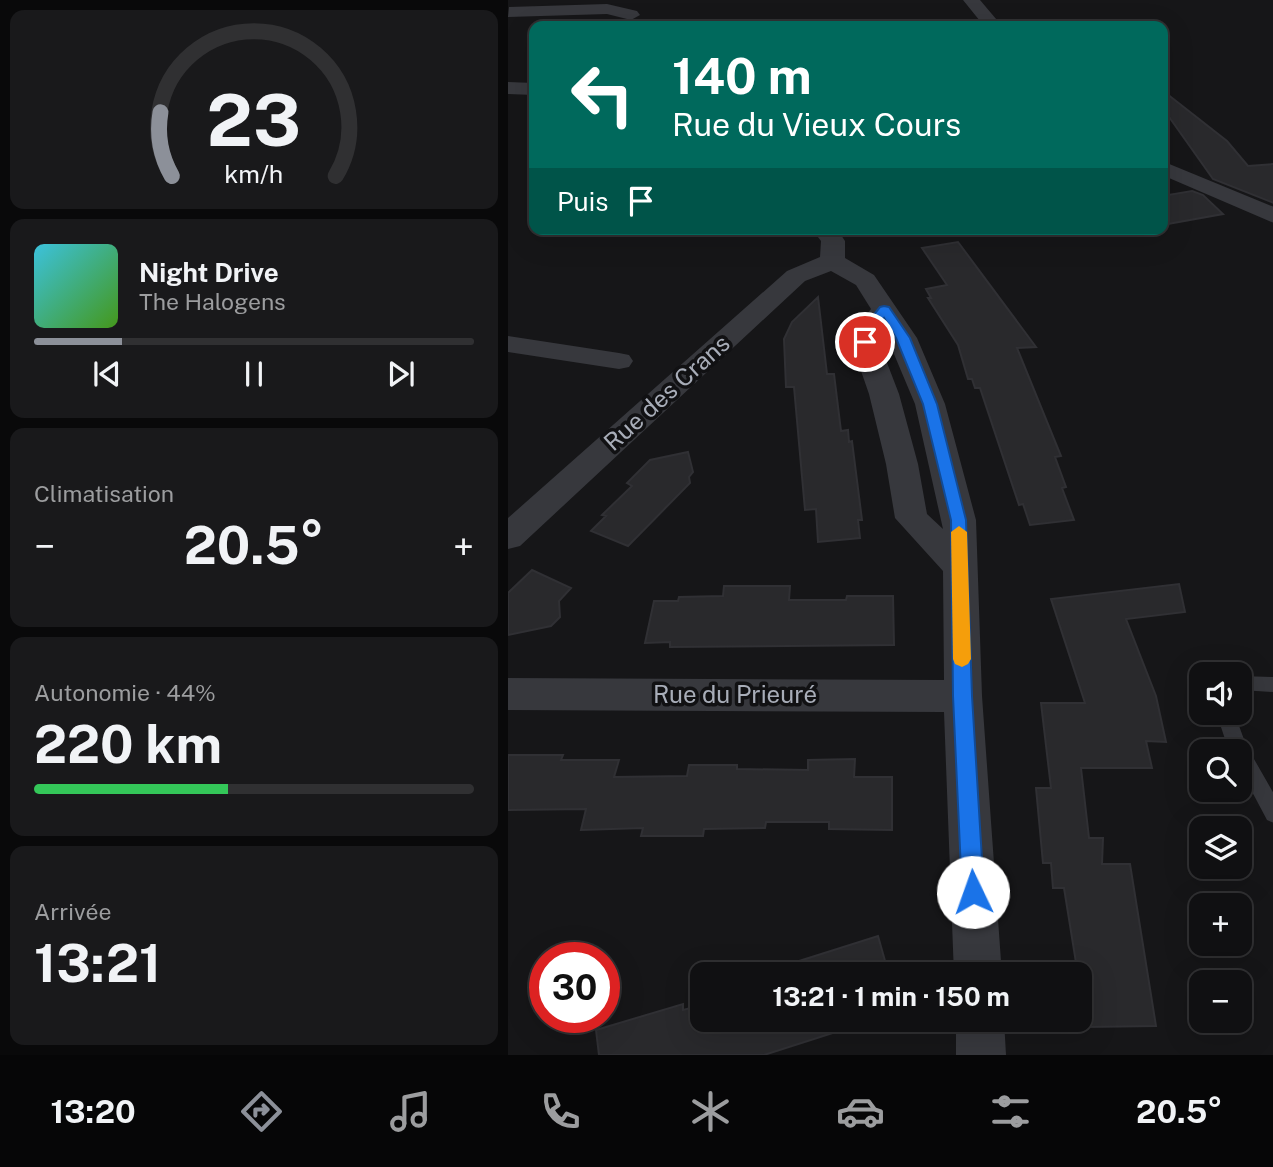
<!DOCTYPE html>
<html lang="fr">
<meta charset="utf-8">
<style>
:root{--surface:#101012;--page:#19191b;--text:#f1f3f6;--muted:#9c9d9f;--line:#303032;--accent:#8c9099}
body{margin:0;font-family:"Public Sans",sans-serif;background:var(--page);color:var(--text);height:100vh;display:flex;flex-direction:column;font-size:26px;white-space:nowrap}
*{box-sizing:border-box;margin:0}
p{font-size:23px;color:var(--muted)}
.icon{flex:none;width:38px;height:38px;fill:none;stroke:currentColor;stroke-width:2;stroke-linecap:round;stroke-linejoin:round}
.map{position:relative;flex:1;overflow:hidden}
.side{display:flex;flex-direction:column;gap:10px;padding:10px;background:#09090a;width:508px}
.side>*{flex:none}
.banner{position:absolute;left:21px;top:21px;width:639px;height:214px;border-radius:14px;box-shadow:0 7px 28px #0002,0 0 0 2px var(--line);background:#00695c;color:#fff;overflow:hidden}
.controls{position:absolute;left:681px;top:662px;display:grid;gap:14px}
.controls a{display:grid;place-items:center;width:63px;height:63px;border-radius:14px;background:var(--surface);box-shadow:0 7px 28px #0002,0 0 0 2px var(--line);font-size:35px}
.speed{position:absolute;left:21px;top:942px;display:flex;gap:14px;font-size:35px;font-weight:700;text-align:center}
.speed>*{display:grid;place-content:center;width:91px;height:91px;border-radius:50%;background:var(--surface);box-shadow:0 7px 28px #0002,0 0 0 2px var(--line);line-height:1}
.speed .limit{border:10px solid #d22;background:#fff;color:#111}
.pin{position:absolute;display:grid;place-items:center;width:60px;height:60px;color:#fff;margin:-30px;border:4px solid #fff;border-radius:50%;box-shadow:0 2px 7px #0007}
.me{position:absolute;width:77px;margin:-38px;rotate:357deg;stroke-linejoin:round;filter:drop-shadow(0 0 5px #0008)}
.turn{display:flex;align-items:center;gap:24px;height:147px;padding:0 28px;font-size:32px}
.turn .icon{width:91px;height:91px;stroke-width:2.5}
.turn b{display:block;font-size:49px;line-height:60px}
.then{display:flex;align-items:center;height:66px;padding:0 28px;background:#0003;gap:14px;font-size:26px}
.big{font-size:52px;font-weight:700;line-height:1.1}
.side .widget{flex:1;display:flex;flex-direction:column;justify-content:center;gap:10px;min-width:0;padding:0 24px;border-radius:14px;background:var(--page)}
.side .dial{align-items:center;gap:0}
.dial svg{height:182px;overflow:visible;fill:none;stroke:var(--line);stroke-width:7;stroke-linecap:round;text-anchor:middle}
.dial text{fill:var(--text);stroke:none}
.song{display:flex;align-items:center;gap:21px}
.cover{width:84px;height:84px;border-radius:10px;background:linear-gradient(135deg,hsl(190 70% 55%),hsl(100 70% 35%))}
.played{height:7px;border-radius:4px;background:linear-gradient(90deg,var(--accent) 20%,var(--line) 20%)}
.keys{display:flex;justify-content:space-around;direction:ltr}
.heat{display:flex;justify-content:space-between;align-items:center;font-size:38px;direction:ltr}
.charge{height:10px;border-radius:5px;background:linear-gradient(90deg,#34c759 44%,var(--line) 0)}
.trip{position:absolute;left:182px;top:962px;width:402px;height:70px;border-radius:14px;background:var(--surface);box-shadow:0 7px 28px #0002,0 0 0 2px var(--line);font-weight:700;line-height:70px;text-align:center}
.dock{display:flex;height:112px;justify-content:space-around;align-items:center;background:#060607;color:var(--muted)}
.dock .icon{width:49px;height:49px}
.dock .current{color:var(--accent)}
.dock b{font-size:32px;color:var(--text)}
main{display:flex;flex:1;min-height:0}
.map>svg:first-child{display:block}
.building{fill:#29292c;stroke:#303034;stroke-width:2}
.lines{fill:none;stroke-linecap:round;stroke-linejoin:round}
.lane{fill:#37383d;fill-rule:evenodd}
.street{fill:#37383d;fill-rule:evenodd}
.route{fill:#1a73e8;stroke:#114b97;stroke-width:2}
.slow{fill:#f59e0b}
.labels{text-anchor:middle;stroke-width:7;stroke-linejoin:round;paint-order:stroke}
.street-label{font-size:24px;fill:#a8adb8;stroke:#111113}
</style>
<main>
<section class="side">
<div class="widget dial"><svg viewBox="0 0 100 80">
<path d="M14 69A42 42 0 1 1 86 69"/>
<path d="M14 69A42 42 0 0 1 9 41" stroke="#8c9099"/>
<text x="50" y="56" font-size="32" font-weight="700">23</text>
<text x="50" y="72" font-size="11">km/h</text>
</svg></div>
<div class="widget">
<div class="song"><i class="cover"></i><div><b>Night Drive</b><p>The Halogens</p></div></div>
<div class="played"></div>
<div class="keys"><svg class="icon" aria-label="previous" viewBox="0 0 24 24"><path d="M18 5L8 12l10 7zM5 5v14"/></svg><svg class="icon" aria-label="pause" viewBox="0 0 24 24"><path d="M8 5v14M16 5v14"/></svg><svg class="icon" aria-label="next" viewBox="0 0 24 24"><path d="M6 5l10 7-10 7zM19 5v14"/></svg></div>
</div>
<div class="widget"><p>Climatisation</p>
<div class="heat"><a>−</a><b class="big">20.5°</b><a>+</a></div>
</div>
<div class="widget"><p>Autonomie · 44%</p><b class="big">220 km</b><div class="charge"></div></div>
<div class="widget"><p>Arrivée</p><b class="big">13:21</b></div>
</section>
<div class="map">
<svg width="766" height="1055" viewBox="0 0 766 1055">
<rect width="100%" height="100%" fill="#161618"/>
<!-- building -->
<path class="building" d="M654 90 719 141 740 166 766 164V203L705 179 654 107Z
M684 191 695 195 715 214 654 225V196Z
M450 242 528 347 509 348 553 456 547 457 558 487 554 488 566 520 522 525 515 504 511 505 472 388H467L464 379H460L450 345 420 298H423L418 289 439 285 414 248Z
M310 297 319 374H326L333 431 340 430 341 442 344 441 354 520H350L352 538 310 542 308 509 297 510 286 387H278L276 339 284 322Z
M180 452 185 472 181 477 182 483 120 546 83 531 98 516 94 515 124 486 119 483 142 460Z
M24 570 63 588 51 601 52 617 43 626 0 635V593Z
M671 584 677 612 618 619 648 696 658 742 638 741 644 768H573L581 838H595L594 864H622L648 1026 577 1027 572 975H570L556 888H545L543 863H535L528 788H543L533 703H577L543 599Z
M216 586H282L281 600H338L339 596H385L386 645 162 647V642L137 643 146 601H170L171 597 215 596Z
M0 755H55L53 760H111L106 777 179 776 181 765H229V769L300 770V760L347 759 346 777H384V830L321 829V822H258L257 828 196 829 195 836H133L135 828 73 830 78 809 0 810Z
M370 936 381 975H291L288 962Z
M175 1004V1010L194 1005V1020H356V1023L256 1055H91L88 1030Z"/>
<g class="lines">
<!-- lane -->
<path class="lane" d="M732 676 766 677V692L732 690Z
M708 712H726L738 745 766 794V823L759 820 732 769V751H721Z"/>
<!-- street -->
<path class="street" d="M455 0H472L494 26H476Z
M99 4 129 11 132 15 123 20 99 14 0 17 1 7Z
M0 82 26 83V95L0 94Z
M654 161 766 207V223L654 175Z
M304 229H329L337 241V258L366 275 409 338 437 404 468 520 474 696 494 975H446L436 712 0 710V678L436 680 435 571 387 518 378 464 361 394 343 342 344 333 363 309 348 285 323 271 297 281 12 546 0 549V518L279 271 312 257 313 241ZM375 328 407 404 435 529 419 514 410 464 391 394 371 342Z
M0 336 111 353 121 355 125 361 121 367 111 369 0 352Z
M448 1020H496L498 1055H448Z"/>
</g>
<!-- route -->
<path class="route" d="M376 306 381 307 402 338 429 404 458 520 464 696 476 892 473 899 465 902 458 899 454 892 445 696 443 520 415 404 388 338 376 318 364 333 362 344 357 346 351 342V333L372 307Z"/>
<!-- slow -->
<path class="slow" d="M451 526 459 532 463 659 460 664 454 667 447 664 445 659 443 532Z"/>
<g class="labels">
<!-- street labels -->
<g class="street-label">
<text transform="translate(159 393) rotate(-42)" y="8">Rue des Crans</text>
<text x="227" y="703">Rue du Prieuré</text>
</g>
</g>
</svg>
<div class="controls">
<a><svg class="icon" aria-label="sound" viewBox="0 0 24 24"><path d="M4 9h4l5-4v14l-5-4H4zM17 9q2 3 0 6"/></svg></a>
<a><svg class="icon" aria-label="search" viewBox="0 0 24 24"><circle cx="10" cy="10" r="6"/><path d="M15 15l6 6"/></svg></a>
<a><svg class="icon" aria-label="layers" viewBox="0 0 24 24"><path d="M12 4l9 5-9 5-9-5zM3 14l9 5 9-5"/></svg></a>
<a>+</a>
<a>−</a>
</div>
<div class="speed"><div class="limit">30</div></div>
<div class="pin" style="left:357px;top:342px;background:#d93025"><svg class="icon" aria-label="arrive" viewBox="0 0 24 24"><path d="M6 21V4h12l-3 4 3 4H6"/></svg></div>
<svg class="me" style="left:465px;top:892px" viewBox="-20 -20 40 40"><circle r="19" fill="#fff"/><path d="M0-13L10 11 0 6-10 11z" fill="#1a73e8"/></svg>
<div class="trip">13:21 · 1 min · 150 m</div>
<div class="banner">
<div class="turn"><svg class="icon" aria-label="left" viewBox="0 0 24 24"><path d="M17 20v-9H6M10 6l-5 5 5 5"/></svg><div><b>140 m</b>Rue du Vieux Cours</div></div>
<div class="then">Puis<svg class="icon" aria-label="arrive" viewBox="0 0 24 24"><path d="M6 21V4h12l-3 4 3 4H6"/></svg></div>
</div>
</div>
</main>
<nav class="dock">
<b>13:20</b>
<svg class="icon current" aria-label="directions" viewBox="0 0 24 24"><path d="M12 3l9 9-9 9-9-9zM9 14v-3h6M13 9l2 2-2 2"/></svg>
<svg class="icon" aria-label="music" viewBox="0 0 24 24"><path d="M9 18V5l10-2v13"/><circle cx="6" cy="18" r="3"/><circle cx="16" cy="16" r="3"/></svg>
<svg class="icon" aria-label="phone" viewBox="0 0 24 24"><path d="M5 4h4l2 5-3 2q2 4 5 5l2-3 5 2v4C11 20 4 13 5 4z"/></svg>
<svg class="icon" aria-label="climate" viewBox="0 0 24 24"><path d="M12 3v18M4 7l16 10M4 17L20 7"/></svg>
<svg class="icon" aria-label="car" viewBox="0 0 24 24"><path d="M5 17H2v-5l4-1 3-4h7l3 4 3 1v5h-3M9 17h6M6 11h13"/><circle cx="7" cy="17" r="2"/><circle cx="17" cy="17" r="2"/></svg>
<svg class="icon" aria-label="filters" viewBox="0 0 24 24"><path d="M4 7h16M4 17h16"/><circle cx="9" cy="7" r="2"/><circle cx="15" cy="17" r="2"/></svg>
<b>20.5°</b>
</nav>
